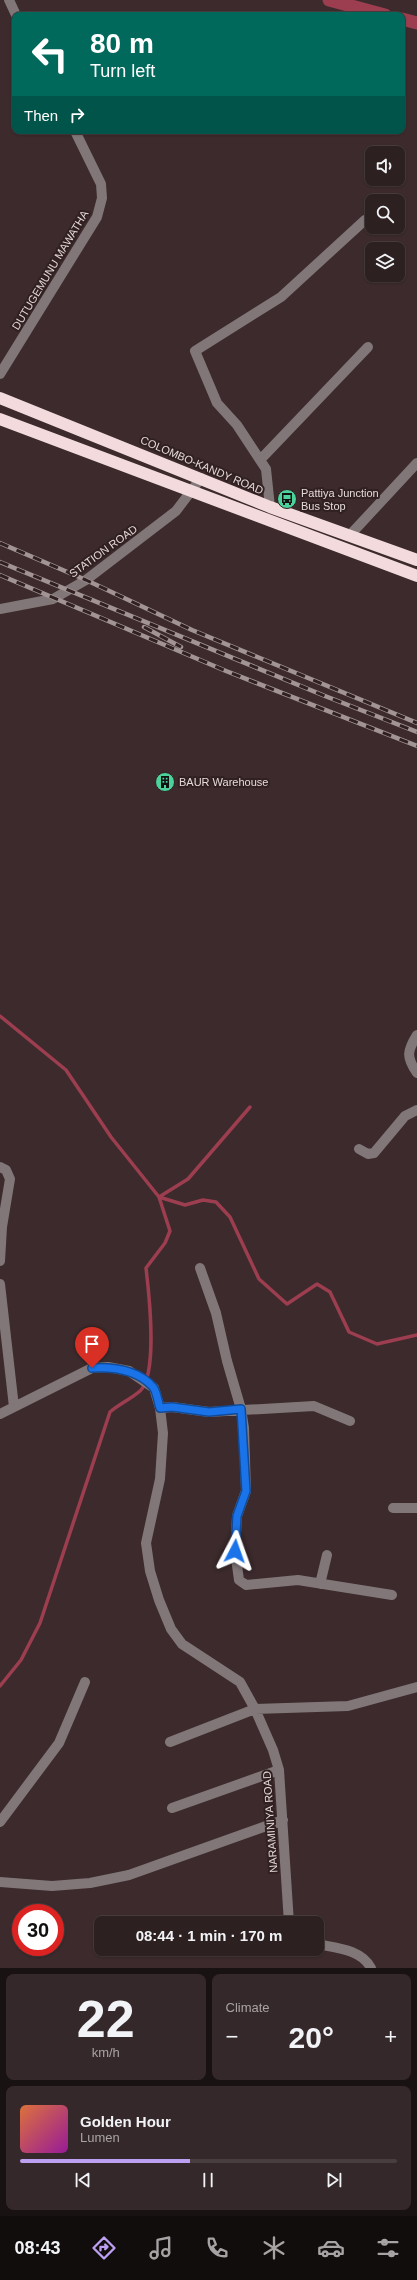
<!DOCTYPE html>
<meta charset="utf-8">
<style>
:root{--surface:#2d2021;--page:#35282a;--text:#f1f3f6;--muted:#a7a3a5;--line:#483e3f;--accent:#bca0f2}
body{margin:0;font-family:Arial,sans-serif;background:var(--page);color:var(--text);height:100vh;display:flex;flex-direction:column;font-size:15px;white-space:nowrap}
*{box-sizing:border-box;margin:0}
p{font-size:13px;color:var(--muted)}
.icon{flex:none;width:22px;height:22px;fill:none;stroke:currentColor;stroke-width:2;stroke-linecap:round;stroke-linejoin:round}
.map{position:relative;height:1968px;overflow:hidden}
.sheet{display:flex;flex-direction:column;gap:6px;padding:6px;background:#191212;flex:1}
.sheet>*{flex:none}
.banner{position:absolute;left:12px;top:12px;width:393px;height:122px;border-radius:8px;box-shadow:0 1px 3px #0004,0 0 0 1px var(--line);background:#00695c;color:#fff;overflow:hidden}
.fabs{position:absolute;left:365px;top:146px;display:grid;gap:8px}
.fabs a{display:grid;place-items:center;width:40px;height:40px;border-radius:8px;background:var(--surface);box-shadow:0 1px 3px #0004,0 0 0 1px var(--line);font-size:20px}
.speed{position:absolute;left:12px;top:1904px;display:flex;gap:8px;font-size:20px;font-weight:700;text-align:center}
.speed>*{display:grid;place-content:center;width:52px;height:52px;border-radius:50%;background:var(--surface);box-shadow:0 1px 3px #0004,0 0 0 1px var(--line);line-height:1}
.speed .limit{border:6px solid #d22;background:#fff;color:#111}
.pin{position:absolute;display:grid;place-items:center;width:34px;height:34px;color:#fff;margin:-41px -17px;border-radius:50% 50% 50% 0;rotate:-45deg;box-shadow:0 0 4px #0007}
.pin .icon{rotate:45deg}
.me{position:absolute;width:44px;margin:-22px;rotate:4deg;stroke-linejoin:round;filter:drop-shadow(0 0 3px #0008)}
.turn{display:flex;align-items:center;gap:14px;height:84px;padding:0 12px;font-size:18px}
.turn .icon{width:52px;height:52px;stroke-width:2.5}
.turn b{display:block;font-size:28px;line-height:34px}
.then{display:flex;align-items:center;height:38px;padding:0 12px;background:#0003;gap:8px;font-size:15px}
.big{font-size:30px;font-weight:700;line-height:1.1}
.sheet .widget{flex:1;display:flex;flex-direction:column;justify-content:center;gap:6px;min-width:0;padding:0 14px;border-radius:8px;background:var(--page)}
.sheet .dial{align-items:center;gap:0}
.dial b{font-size:52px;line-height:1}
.song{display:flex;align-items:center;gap:12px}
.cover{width:48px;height:48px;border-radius:6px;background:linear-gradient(135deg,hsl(20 70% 55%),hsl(300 70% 35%))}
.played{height:4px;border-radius:2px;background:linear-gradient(90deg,var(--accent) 45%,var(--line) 45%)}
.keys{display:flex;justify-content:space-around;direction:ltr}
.heat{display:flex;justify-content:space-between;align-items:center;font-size:22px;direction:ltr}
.sheet .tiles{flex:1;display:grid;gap:6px;grid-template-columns:1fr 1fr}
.widget:last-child{grid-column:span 2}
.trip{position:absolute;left:94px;top:1916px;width:230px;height:40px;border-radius:8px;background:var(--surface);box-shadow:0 1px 3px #0004,0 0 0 1px var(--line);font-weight:700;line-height:40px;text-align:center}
.tab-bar{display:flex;height:64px;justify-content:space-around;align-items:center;background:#120d0d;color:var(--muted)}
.tab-bar .icon{width:28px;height:28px}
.tab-bar .on{color:var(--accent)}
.tab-bar b{font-size:18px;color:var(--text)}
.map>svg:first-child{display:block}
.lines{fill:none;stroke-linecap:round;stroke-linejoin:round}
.stream{stroke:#9c3e4f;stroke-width:3.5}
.canal{stroke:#9c3e4f;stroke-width:13}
.minor{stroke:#817778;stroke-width:10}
.highway{stroke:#f3dbdd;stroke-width:12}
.rail-casing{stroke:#a29495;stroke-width:4.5}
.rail{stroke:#312022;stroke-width:3;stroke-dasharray:9;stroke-linecap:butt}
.route-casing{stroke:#114b97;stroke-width:10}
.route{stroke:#1a73e8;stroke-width:7}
.labels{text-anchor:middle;stroke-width:4;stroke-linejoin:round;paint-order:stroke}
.street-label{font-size:11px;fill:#e5d9da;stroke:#312022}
.poi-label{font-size:11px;fill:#e5d9da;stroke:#312022;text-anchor:start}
</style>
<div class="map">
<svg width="417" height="1968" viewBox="0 0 417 1968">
<rect width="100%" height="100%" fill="#3c2a2c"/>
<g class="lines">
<!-- stream -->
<path class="stream" d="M0 1016 66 1070 111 1137 159 1197 170 1231 165 1243 146 1268C149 1293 158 1374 140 1391 131 1399 119 1404 110 1412L40 1623 21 1660 0 1686
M159 1197 185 1205 203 1200 216 1202 230 1217 259 1279 287 1304 317 1284 330 1292 349 1332 377 1344 417 1335
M159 1197 188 1179 250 1107"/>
<!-- canal -->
<path class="canal" d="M329 0 385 15
M402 19 417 23"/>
<!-- minor -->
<path class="minor" d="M9 0 16 15
M0 374 97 217 102 198 101 184 75 131
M260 460 368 347
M270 507 266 469 237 425 217 403 195 351 281 297 365 220
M350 535 417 463
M0 609 53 599 86 580 176 511 201 478
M417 1035C407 1051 406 1057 417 1073
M359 1149 368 1154 374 1153 405 1116 417 1110
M0 1167 6 1170 10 1179 2 1227 0 1261
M200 1268 216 1313 227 1361 241 1409 244 1428 246 1491 237 1516 235 1551 239 1580 246 1585 298 1580 392 1595
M0 1284 14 1407
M160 1408 172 1407 209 1412 314 1406 350 1421
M0 1414 92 1368 108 1367 129 1371 154 1388 160 1408 163 1433 160 1479 146 1543 150 1571 159 1600 171 1629 182 1644 240 1682 255 1709 273 1750 279 1770 289 1923
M393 1508H417
M320 1584 327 1555
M170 1742 255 1709 348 1706 417 1687
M172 1808 279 1770
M0 1822 59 1743 85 1682
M0 1882 52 1886 90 1883 129 1875 283 1820
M317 1944C336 1948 361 1949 371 1968"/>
<!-- highway -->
<path class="highway" d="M0 398 270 507 417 560
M0 419 417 576"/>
<!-- rail casing -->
<g class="rail-casing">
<path id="rail" d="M0 543 86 580 192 630 417 723
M0 562 325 696 417 732
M0 575 226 671 417 746
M144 627 181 647"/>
</g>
<!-- rail -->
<use href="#rail" class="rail"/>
</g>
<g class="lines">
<!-- route casing -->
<g class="route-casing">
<path id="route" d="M92 1368C113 1367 138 1370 153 1387 157 1392 158 1402 160 1408L172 1407 209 1412 241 1409 246 1491 237 1516 235 1551"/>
</g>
<!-- route -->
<use href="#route" class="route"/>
</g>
<!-- icons -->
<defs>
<g id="bus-disc" transform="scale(1)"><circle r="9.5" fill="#4cd39b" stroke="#312022"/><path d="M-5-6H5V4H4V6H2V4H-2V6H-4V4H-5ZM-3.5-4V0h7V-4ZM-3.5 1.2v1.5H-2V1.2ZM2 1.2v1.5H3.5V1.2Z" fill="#111"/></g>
<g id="building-disc" transform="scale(1)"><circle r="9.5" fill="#4cd39b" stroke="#312022"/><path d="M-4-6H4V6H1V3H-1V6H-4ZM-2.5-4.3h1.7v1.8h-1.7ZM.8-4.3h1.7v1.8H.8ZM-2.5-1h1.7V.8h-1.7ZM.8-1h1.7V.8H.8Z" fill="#111"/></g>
</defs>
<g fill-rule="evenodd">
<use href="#bus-disc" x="287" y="499"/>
<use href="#building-disc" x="165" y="782"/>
</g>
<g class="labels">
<!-- street labels -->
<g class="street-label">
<text transform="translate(50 270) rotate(-59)" y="4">DUTUGEMUNU MAWATHA</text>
<text transform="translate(202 465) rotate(23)" y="4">COLOMBO-KANDY ROAD</text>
<text transform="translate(103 551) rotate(-36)" y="4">STATION ROAD</text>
<text transform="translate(270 1822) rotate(-94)" y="4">NARAMINIYA ROAD</text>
</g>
<!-- poi labels -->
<g class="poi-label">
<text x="301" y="497">Pattiya Junction<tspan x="301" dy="13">Bus Stop</tspan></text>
<text x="179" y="786">BAUR Warehouse</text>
</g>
</g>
</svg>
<div class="fabs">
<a><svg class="icon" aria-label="sound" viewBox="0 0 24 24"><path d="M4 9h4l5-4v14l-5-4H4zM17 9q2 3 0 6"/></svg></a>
<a><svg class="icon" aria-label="search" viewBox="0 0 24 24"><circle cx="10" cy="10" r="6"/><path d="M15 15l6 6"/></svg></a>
<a><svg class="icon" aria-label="layers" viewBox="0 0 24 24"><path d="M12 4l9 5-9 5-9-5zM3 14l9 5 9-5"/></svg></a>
</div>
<div class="speed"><div class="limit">30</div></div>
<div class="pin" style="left:92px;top:1368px;background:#d93025"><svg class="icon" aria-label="arrive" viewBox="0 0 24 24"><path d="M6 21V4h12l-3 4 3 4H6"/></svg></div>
<svg class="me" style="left:235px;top:1551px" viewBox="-20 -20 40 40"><path d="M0-17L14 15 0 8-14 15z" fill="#1a73e8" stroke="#fff" stroke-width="4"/></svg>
<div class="trip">08:44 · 1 min · 170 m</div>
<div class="banner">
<div class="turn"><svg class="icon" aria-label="left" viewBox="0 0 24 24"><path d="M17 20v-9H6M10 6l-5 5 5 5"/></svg><div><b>80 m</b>Turn left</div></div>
<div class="then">Then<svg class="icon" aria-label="right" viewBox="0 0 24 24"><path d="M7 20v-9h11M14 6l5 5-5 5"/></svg></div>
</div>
</div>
<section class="sheet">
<div class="tiles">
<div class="widget dial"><b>22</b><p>km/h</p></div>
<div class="widget"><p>Climate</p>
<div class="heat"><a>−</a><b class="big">20°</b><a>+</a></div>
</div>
<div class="widget">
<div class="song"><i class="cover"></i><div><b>Golden Hour</b><p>Lumen</p></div></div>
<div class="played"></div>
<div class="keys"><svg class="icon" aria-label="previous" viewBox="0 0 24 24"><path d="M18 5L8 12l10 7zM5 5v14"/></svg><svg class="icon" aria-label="pause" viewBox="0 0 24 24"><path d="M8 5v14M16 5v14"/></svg><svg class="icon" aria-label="next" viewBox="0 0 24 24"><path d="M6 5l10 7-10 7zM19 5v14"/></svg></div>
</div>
</div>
</section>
<nav class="tab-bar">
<b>08:43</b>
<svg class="icon on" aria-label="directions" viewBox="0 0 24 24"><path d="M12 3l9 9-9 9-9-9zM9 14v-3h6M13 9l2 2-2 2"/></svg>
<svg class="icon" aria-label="music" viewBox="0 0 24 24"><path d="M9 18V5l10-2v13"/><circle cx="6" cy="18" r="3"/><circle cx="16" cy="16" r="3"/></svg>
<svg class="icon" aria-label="phone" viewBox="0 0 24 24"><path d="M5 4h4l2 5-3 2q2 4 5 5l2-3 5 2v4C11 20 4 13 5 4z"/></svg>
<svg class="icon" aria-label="climate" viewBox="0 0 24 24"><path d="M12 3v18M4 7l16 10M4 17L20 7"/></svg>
<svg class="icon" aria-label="car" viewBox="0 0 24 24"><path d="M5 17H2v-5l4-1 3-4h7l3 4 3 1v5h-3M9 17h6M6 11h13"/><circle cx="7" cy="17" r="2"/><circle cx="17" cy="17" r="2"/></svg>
<svg class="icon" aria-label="filters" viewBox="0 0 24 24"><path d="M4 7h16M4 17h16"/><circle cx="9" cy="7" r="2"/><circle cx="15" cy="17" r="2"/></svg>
</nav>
